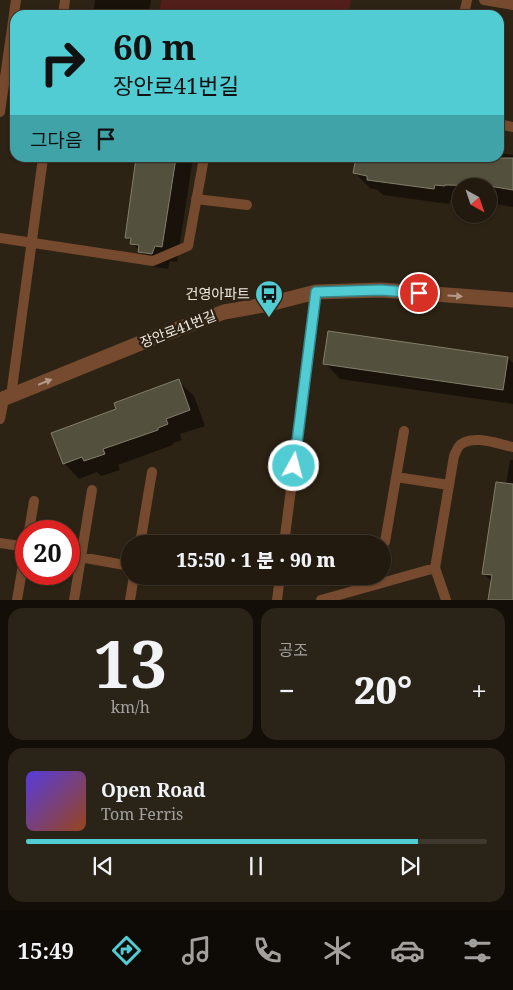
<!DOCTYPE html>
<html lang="ko">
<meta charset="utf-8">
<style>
:root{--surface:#221a0f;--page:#2a2318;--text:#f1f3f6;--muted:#a2a19e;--line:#3f382f;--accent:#51ccd3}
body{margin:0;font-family:"Noto Serif","Noto Sans KR",serif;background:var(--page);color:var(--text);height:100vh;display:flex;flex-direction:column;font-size:19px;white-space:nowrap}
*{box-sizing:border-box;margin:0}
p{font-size:16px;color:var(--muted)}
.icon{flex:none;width:28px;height:28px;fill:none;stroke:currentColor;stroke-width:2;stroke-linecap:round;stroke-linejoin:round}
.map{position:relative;height:600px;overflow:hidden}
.details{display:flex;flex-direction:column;gap:8px;padding:8px;background:#130e08;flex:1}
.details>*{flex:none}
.hud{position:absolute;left:10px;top:10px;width:494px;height:152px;border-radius:15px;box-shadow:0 1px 4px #0004,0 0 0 1px var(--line);background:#51ccd3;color:#111;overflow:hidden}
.needle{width:32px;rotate:140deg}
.controls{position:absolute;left:452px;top:178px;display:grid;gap:10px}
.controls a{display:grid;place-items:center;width:45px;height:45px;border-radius:50%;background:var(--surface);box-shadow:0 1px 4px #0004,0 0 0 1px var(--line);font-size:25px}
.speed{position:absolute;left:15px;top:520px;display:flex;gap:10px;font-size:25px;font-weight:700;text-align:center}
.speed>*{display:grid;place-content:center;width:65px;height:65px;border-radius:50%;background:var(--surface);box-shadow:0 1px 4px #0004,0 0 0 1px var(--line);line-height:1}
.speed .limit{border:8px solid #d22;background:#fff;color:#111}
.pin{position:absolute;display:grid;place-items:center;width:42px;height:42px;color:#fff;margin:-21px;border:2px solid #fff;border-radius:50%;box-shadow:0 1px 5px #0007}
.me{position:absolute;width:55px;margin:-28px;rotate:7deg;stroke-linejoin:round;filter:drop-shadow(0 0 4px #0008)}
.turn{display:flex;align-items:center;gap:18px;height:105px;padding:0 20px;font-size:22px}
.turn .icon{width:65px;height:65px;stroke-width:2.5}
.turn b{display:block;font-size:35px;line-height:42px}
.then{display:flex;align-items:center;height:48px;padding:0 20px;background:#0003;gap:10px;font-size:19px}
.big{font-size:38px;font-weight:800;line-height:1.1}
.details .widget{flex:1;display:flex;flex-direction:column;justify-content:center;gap:8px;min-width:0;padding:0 18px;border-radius:15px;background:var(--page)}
.details .dial{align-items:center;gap:0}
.dial b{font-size:65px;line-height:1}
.song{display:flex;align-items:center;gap:15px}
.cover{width:60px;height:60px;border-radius:8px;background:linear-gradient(135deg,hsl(250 70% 55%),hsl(20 70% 35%))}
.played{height:5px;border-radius:2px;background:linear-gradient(90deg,var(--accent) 85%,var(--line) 85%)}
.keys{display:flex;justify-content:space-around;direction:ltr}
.heat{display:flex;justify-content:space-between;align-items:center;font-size:28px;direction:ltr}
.details .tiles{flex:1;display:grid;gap:8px;grid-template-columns:1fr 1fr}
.widget:last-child{grid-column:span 2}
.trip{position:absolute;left:121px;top:535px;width:270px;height:50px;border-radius:25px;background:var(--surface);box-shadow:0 1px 4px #0004,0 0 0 1px var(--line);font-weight:800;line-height:50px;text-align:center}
.tabs{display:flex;height:80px;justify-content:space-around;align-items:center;background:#0e0a06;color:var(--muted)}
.tabs .icon{width:35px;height:35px}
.tabs .active{color:var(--accent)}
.tabs b{font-size:22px;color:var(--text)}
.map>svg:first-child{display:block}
.green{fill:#521e19}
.shadow{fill:#0007}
.building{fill:#53513e;stroke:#817e6a}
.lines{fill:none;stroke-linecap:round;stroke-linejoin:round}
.lane{stroke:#764a2e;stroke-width:10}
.street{stroke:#764a2e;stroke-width:15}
.oneway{fill:#b39a86}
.route-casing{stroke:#358589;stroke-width:12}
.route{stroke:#51ccd3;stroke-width:9}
.labels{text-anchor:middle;stroke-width:5;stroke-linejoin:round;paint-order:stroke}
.poi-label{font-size:14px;fill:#f0e9df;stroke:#2d2314;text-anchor:end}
.street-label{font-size:14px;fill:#f0e9df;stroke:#2d2314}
</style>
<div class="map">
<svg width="513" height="600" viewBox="0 0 513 600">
<rect width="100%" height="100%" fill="#2d2314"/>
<!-- green -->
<path class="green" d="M161 0H351L348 15H159Z"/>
<!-- shadow -->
<path class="shadow" d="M95 0H150L151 1 148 15H93Z
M499 153 513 155V207L489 203V186H461V200H450L449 204 383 195 378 190 370 188 355 173 357 158H499Z
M138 158H193L177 262 170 261 168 269 154 267 127 237Z
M508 358 513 363V404L340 379 325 363Z
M178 381 194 396 205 426 180 434 182 440 173 443V445L118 465 120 470 101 476 97 472 79 479 64 463 118 410Z
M510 460H513V600H491L492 582 484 574 506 484Z"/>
<!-- building -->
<path class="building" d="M136 158H176L162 247 155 246 152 254 138 252 139 245 130 244 131 238H125Z
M356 158H513V190L489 186 445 185V186L435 185 434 189 367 180V176L353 173Z
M328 331 508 357 503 390 323 364Z
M179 379 190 410 166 419 168 424 158 428V430L103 449 105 454 84 461 82 457 63 464 51 433 116 409 114 403Z
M496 482 513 484V600H488L492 575 482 574Z"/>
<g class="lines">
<!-- lane -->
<path class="lane" d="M484 0 513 5
M63 15 65 0
M464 15 467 0
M0 112 16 0
M499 124 513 127
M196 199 247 205
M0 238 153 261 188 246 204 158
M11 396 43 158
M0 419 4 399
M396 477 449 485
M29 531 34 501
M385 542 404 431
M0 543 26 547
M140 544 152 472
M284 544 316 292
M69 555 130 566
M17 600 26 547
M74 600 92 490
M130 600 134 576
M277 600 280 576
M321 600 435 568
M446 600 435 568 454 456C456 452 457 448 460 445 473 434 498 444 513 447"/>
<!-- street -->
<path class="street" d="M0 400 148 340 224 312 269 304 316 292 381 290 513 300"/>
</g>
<!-- one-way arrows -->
<defs><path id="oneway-solid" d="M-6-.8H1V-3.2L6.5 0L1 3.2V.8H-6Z" transform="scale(1.25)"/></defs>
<g class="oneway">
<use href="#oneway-solid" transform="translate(455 296) rotate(4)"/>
<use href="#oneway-solid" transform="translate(45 382) rotate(-22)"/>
</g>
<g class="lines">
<!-- route casing -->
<g class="route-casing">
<path id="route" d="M294 466 316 292 381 290 419 293"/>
</g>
<!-- route -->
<use href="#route" class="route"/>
</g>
<!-- icons -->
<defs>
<g id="bus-pin" transform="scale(1.4375)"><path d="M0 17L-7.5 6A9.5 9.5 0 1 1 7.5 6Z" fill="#51ccd3" stroke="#2d2314"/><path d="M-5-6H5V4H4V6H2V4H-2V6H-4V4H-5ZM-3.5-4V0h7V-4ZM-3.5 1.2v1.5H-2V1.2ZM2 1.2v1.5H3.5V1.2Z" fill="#111"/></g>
</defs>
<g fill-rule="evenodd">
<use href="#bus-pin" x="269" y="294"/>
</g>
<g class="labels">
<!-- poi labels -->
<g class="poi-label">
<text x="250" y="299">건영아파트</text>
</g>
<!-- street labels -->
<g class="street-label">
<text transform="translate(178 329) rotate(-21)" y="5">장안로41번길</text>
</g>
</g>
</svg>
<div class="controls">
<a><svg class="needle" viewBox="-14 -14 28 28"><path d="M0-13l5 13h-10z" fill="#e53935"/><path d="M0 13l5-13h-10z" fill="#a2a19e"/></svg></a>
</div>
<div class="speed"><div class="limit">20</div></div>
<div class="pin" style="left:419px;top:293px;background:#d93025"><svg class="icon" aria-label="arrive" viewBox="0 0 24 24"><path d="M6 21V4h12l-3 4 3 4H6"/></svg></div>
<svg class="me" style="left:294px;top:466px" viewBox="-20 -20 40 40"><circle r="17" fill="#51ccd3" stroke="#fff" stroke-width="3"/><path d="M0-11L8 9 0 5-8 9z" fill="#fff"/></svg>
<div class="trip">15:50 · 1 분 · 90 m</div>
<div class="hud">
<div class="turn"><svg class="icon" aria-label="right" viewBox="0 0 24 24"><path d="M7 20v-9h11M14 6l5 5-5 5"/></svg><div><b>60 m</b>장안로41번길</div></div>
<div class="then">그다음<svg class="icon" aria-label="arrive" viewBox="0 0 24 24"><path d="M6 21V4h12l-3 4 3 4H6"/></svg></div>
</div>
</div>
<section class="details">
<div class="tiles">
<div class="widget dial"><b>13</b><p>km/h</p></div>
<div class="widget"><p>공조</p>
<div class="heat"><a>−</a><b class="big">20°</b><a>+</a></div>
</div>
<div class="widget">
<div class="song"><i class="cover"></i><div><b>Open Road</b><p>Tom Ferris</p></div></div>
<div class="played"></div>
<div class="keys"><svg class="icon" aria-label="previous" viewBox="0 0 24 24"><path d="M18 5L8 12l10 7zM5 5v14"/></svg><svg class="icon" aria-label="pause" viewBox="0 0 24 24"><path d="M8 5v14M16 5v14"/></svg><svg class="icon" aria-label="next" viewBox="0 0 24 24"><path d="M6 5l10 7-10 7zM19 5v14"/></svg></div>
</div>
</div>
</section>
<nav class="tabs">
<b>15:49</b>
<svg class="icon active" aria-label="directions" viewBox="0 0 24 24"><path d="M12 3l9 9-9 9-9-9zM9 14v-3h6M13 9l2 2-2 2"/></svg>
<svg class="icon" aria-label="music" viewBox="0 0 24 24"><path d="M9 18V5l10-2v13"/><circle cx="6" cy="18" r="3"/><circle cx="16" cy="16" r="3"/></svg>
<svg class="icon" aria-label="phone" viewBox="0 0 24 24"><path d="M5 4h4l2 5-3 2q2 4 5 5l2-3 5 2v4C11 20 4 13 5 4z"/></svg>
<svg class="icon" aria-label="climate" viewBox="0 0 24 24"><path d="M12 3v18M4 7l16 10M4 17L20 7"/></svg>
<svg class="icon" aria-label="car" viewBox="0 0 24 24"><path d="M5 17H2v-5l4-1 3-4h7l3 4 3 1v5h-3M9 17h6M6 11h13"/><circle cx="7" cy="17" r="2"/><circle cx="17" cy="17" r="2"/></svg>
<svg class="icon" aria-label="filters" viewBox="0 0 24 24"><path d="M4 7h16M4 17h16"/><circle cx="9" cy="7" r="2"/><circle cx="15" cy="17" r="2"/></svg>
</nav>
